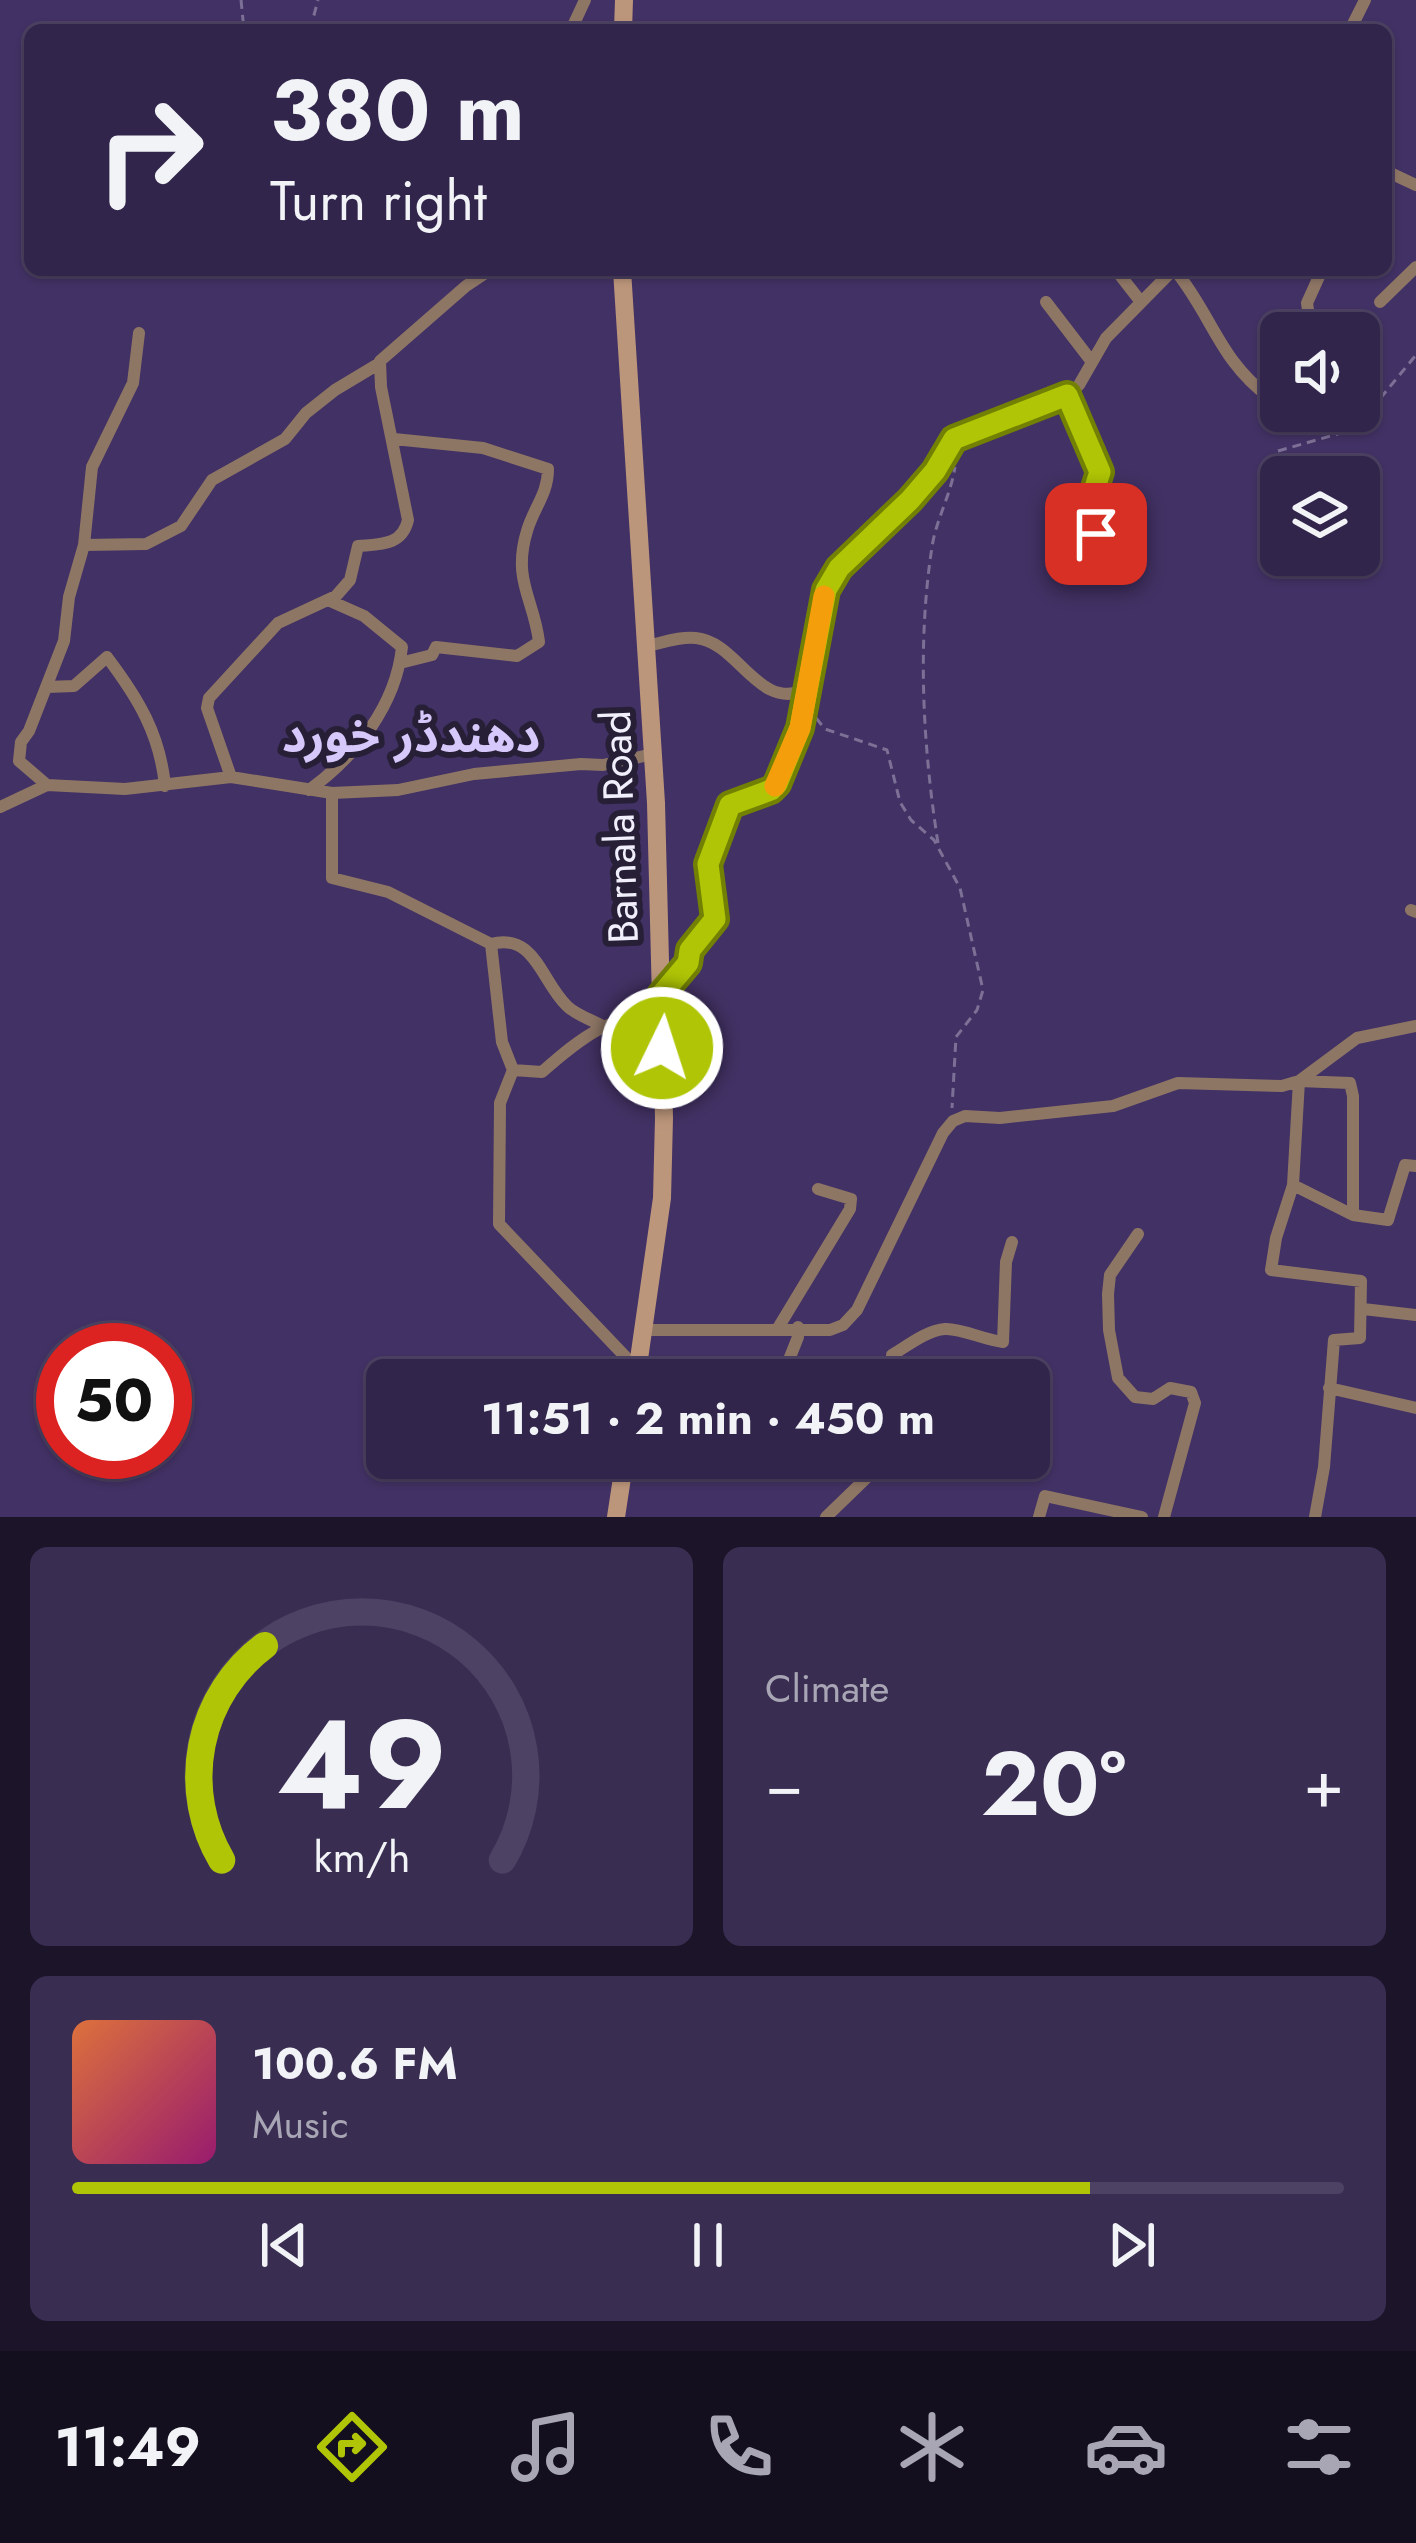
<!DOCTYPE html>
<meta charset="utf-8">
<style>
:root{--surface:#32254b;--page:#3a2d52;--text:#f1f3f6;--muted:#a8a5b5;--line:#4d4263;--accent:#afc505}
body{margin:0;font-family:Jost,"Noto Sans Arabic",sans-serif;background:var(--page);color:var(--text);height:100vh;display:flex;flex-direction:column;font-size:45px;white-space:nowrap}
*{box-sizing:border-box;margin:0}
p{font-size:39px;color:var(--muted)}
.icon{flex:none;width:66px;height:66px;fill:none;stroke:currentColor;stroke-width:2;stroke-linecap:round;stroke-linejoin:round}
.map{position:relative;height:1517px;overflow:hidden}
.panel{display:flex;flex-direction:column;gap:30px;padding:30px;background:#1c1429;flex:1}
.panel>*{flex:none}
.hud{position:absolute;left:24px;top:24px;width:1368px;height:252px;border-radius:18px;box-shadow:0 3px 9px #0004,0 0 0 3px var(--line);background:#32254b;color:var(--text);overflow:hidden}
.fabs{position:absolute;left:1260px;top:312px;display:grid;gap:24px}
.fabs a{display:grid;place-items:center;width:120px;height:120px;border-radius:18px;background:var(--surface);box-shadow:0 3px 9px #0004,0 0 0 3px var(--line);font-size:60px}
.speed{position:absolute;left:36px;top:1323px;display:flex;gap:24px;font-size:60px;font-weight:700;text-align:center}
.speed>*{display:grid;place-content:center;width:156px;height:156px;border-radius:50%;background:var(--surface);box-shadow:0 3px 9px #0004,0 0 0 3px var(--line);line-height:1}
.speed .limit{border:18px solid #d22;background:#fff;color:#111}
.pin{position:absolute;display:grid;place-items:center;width:102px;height:102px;color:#fff;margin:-51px;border-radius:24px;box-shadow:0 6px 18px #0006}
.me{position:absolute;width:132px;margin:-66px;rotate:4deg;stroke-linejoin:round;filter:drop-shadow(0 0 9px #0008)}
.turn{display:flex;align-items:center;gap:42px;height:252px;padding:0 48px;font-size:54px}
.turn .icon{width:156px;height:156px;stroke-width:2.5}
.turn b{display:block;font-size:84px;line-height:102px}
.big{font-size:90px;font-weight:700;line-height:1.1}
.panel .widget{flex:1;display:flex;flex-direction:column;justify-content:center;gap:18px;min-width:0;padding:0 42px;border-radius:18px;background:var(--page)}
.panel .dial{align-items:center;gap:0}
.dial svg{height:312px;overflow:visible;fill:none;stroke:var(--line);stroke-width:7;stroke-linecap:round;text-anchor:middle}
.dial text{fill:var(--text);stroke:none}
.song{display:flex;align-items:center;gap:36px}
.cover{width:144px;height:144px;border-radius:18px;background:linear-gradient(135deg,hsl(20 70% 55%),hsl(320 70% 35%))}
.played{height:12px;border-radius:6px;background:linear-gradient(90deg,var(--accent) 80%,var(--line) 80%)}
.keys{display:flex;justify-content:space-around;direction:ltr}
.heat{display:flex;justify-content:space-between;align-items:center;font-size:66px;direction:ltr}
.panel .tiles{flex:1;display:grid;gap:30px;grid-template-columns:1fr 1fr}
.widget:last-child{grid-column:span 2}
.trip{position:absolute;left:366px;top:1359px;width:684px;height:120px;border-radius:18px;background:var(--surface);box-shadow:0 3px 9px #0004,0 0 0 3px var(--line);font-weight:700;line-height:120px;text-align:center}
.dock{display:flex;height:192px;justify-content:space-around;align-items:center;background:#140f1e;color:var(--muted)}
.dock .icon{width:84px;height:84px}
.dock .current{color:var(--accent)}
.dock b{font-size:54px;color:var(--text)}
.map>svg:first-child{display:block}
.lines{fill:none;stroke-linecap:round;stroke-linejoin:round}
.path{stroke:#7c7096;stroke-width:3;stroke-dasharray:9 6;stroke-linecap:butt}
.street{stroke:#8e7665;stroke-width:12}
.secondary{stroke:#bc967b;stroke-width:18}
.route-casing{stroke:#728003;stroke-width:30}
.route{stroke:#afc505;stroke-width:21}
.slow{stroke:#f59e0b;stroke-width:21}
.labels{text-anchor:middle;stroke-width:12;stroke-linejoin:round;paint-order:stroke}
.street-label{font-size:42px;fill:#f2effc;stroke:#261f36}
.quarter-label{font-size:48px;font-weight:bold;fill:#d6c8fa;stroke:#261f36}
</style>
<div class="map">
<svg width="1416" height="1517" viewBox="0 0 1416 1517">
<rect width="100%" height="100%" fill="#423164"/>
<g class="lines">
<!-- path -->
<path class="path" d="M241 0 244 30
M310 30 318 0
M1278 451 1355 429 1416 355
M816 718 825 729 887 750 900 802 911 820 934 840 960 888 983 990 977 1010 956 1037 952 1108
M938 843C923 748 917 643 932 547 936 520 951 494 955 467"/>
<!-- street -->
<path class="street" d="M571 30 585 0
M1350 30 1365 0
M1386 171 1416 185
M490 270 466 286 380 361 381 387 408 520C402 546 380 544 358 546L350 580 336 596 278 623 209 698 207 708 231 777 332 793V878L388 892 491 944 502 1042 513 1070 500 1103 499 1224 638 1370
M1116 270 1141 302
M1175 270C1213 317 1219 360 1270 398
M1046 302 1092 362
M1380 302 1416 267
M1301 333 1310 324 1307 303 1322 270
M1067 395 1099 472 1090 503 1096 534 1107 555 1112 578
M1270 397V371L1281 352
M394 439 483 448 548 469C548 494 534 507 527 531 512 580 534 599 539 642L517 656 436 647 432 655 400 663
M84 545 92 467 133 383 139 333
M647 646C662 643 680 636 696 638 738 642 758 711 805 690
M47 687 74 686 107 657C138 698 160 734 165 786
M47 785 125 789 231 777
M309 790C356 756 396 705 402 647L364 616 328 600
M332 793 398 790 474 774 581 764 603 765 653 754
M0 807 47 785 19 761 21 742 29 731 64 641 69 597 84 545 146 544 181 526 212 480 285 439 306 413 335 390 380 363
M1411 910 1416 912
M491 944C535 932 541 981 567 1006 575 1014 591 1020 601 1025
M662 994 683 970 690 950 715 919 708 864 731 805 737 799 771 790 800 728 826 589 839 568 910 500 935 471 954 439 1067 395 1079 385 1106 338 1173 270
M513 1070 542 1072C583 1036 606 1018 662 1012
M1293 1185 1353 1215V1096L1350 1083 1299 1081 1293 1185 1276 1238 1271 1270 1361 1281 1360 1338 1334 1340 1324 1467 1315 1517
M1353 1215 1388 1220 1405 1165 1416 1166
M1138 1234 1110 1275 1108 1294 1109 1330 1118 1378 1135 1397 1153 1399 1170 1388 1191 1392 1195 1403 1164 1517
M1363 1309 1416 1315
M778 1328 850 1209 851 1199 818 1189
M644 1330H830L843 1325 857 1310 943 1133 953 1121 965 1116 1000 1118 1113 1106 1178 1083 1282 1086 1299 1081 1357 1038 1416 1026
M781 1380 798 1337V1327
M891 1380 892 1355C907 1346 927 1330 945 1329 961 1328 984 1340 1003 1342L1006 1262 1012 1242
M1329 1388 1416 1408
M826 1517 887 1458
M1039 1517 1045 1496 1142 1517"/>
<!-- secondary -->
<path class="secondary" d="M623 30 624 0
M622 270 656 803 664 1118 662 1198 636 1380
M616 1517 625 1458"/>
</g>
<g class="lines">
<!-- route casing -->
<g class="route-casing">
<path id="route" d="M662 1048 661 995 688 963 690 950 715 919 708 864 730 805 771 790 777 784 800 728 826 590 839 568 910 500 935 471 954 439 1067 395 1100 472 1090 503 1096 534"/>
</g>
<!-- route -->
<use href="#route" class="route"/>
<!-- slow -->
<path class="slow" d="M775 786 800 728 824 596"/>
</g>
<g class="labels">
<!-- street labels -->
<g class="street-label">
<text transform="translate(619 827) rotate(-92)" y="15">Barnala Road</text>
</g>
<!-- quarter labels -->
<g class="quarter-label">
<text x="411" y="752">دھندڈر خورد</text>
</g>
</g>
</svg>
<div class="fabs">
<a><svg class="icon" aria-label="sound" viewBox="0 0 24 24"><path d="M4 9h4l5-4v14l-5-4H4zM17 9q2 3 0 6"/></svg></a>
<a><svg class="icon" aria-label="layers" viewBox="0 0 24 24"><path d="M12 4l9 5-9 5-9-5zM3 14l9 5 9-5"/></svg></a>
</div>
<div class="speed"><div class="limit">50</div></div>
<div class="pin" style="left:1096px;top:534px;background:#d93025"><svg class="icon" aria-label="arrive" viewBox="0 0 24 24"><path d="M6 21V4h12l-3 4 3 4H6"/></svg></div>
<svg class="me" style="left:662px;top:1048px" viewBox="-20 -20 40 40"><circle r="17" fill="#afc505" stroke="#fff" stroke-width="3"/><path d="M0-11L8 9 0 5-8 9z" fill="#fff"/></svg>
<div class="trip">11:51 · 2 min · 450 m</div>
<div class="hud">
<div class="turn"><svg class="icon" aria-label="right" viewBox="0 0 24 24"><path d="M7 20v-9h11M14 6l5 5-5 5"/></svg><div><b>380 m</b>Turn right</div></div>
</div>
</div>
<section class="panel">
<div class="tiles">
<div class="widget dial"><svg viewBox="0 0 100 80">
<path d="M14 69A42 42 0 1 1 86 69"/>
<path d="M14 69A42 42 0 0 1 25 14" stroke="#afc505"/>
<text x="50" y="56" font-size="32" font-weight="700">49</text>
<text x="50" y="72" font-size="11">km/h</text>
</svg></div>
<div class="widget"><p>Climate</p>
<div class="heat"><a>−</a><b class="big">20°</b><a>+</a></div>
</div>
<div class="widget">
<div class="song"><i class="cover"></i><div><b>100.6 FM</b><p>Music</p></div></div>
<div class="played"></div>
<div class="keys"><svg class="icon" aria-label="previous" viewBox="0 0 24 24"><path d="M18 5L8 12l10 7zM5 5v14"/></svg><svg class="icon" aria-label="pause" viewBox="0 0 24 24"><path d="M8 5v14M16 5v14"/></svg><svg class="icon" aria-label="next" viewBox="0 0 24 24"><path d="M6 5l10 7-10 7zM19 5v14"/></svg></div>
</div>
</div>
</section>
<nav class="dock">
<b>11:49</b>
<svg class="icon current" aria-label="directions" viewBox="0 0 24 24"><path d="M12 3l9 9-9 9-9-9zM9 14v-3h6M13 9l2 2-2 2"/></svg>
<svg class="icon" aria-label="music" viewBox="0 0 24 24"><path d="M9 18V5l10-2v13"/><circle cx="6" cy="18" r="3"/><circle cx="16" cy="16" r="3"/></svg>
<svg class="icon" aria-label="phone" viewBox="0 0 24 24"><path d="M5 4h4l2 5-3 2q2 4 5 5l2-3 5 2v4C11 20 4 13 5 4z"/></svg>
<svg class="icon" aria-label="climate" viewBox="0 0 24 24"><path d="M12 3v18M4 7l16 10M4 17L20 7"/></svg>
<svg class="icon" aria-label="car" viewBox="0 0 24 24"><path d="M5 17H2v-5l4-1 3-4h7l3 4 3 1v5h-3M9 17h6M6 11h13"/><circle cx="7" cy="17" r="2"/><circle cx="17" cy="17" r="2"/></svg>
<svg class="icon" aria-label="filters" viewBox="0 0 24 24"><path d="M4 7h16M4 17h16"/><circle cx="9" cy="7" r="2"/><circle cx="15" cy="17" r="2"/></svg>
</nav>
